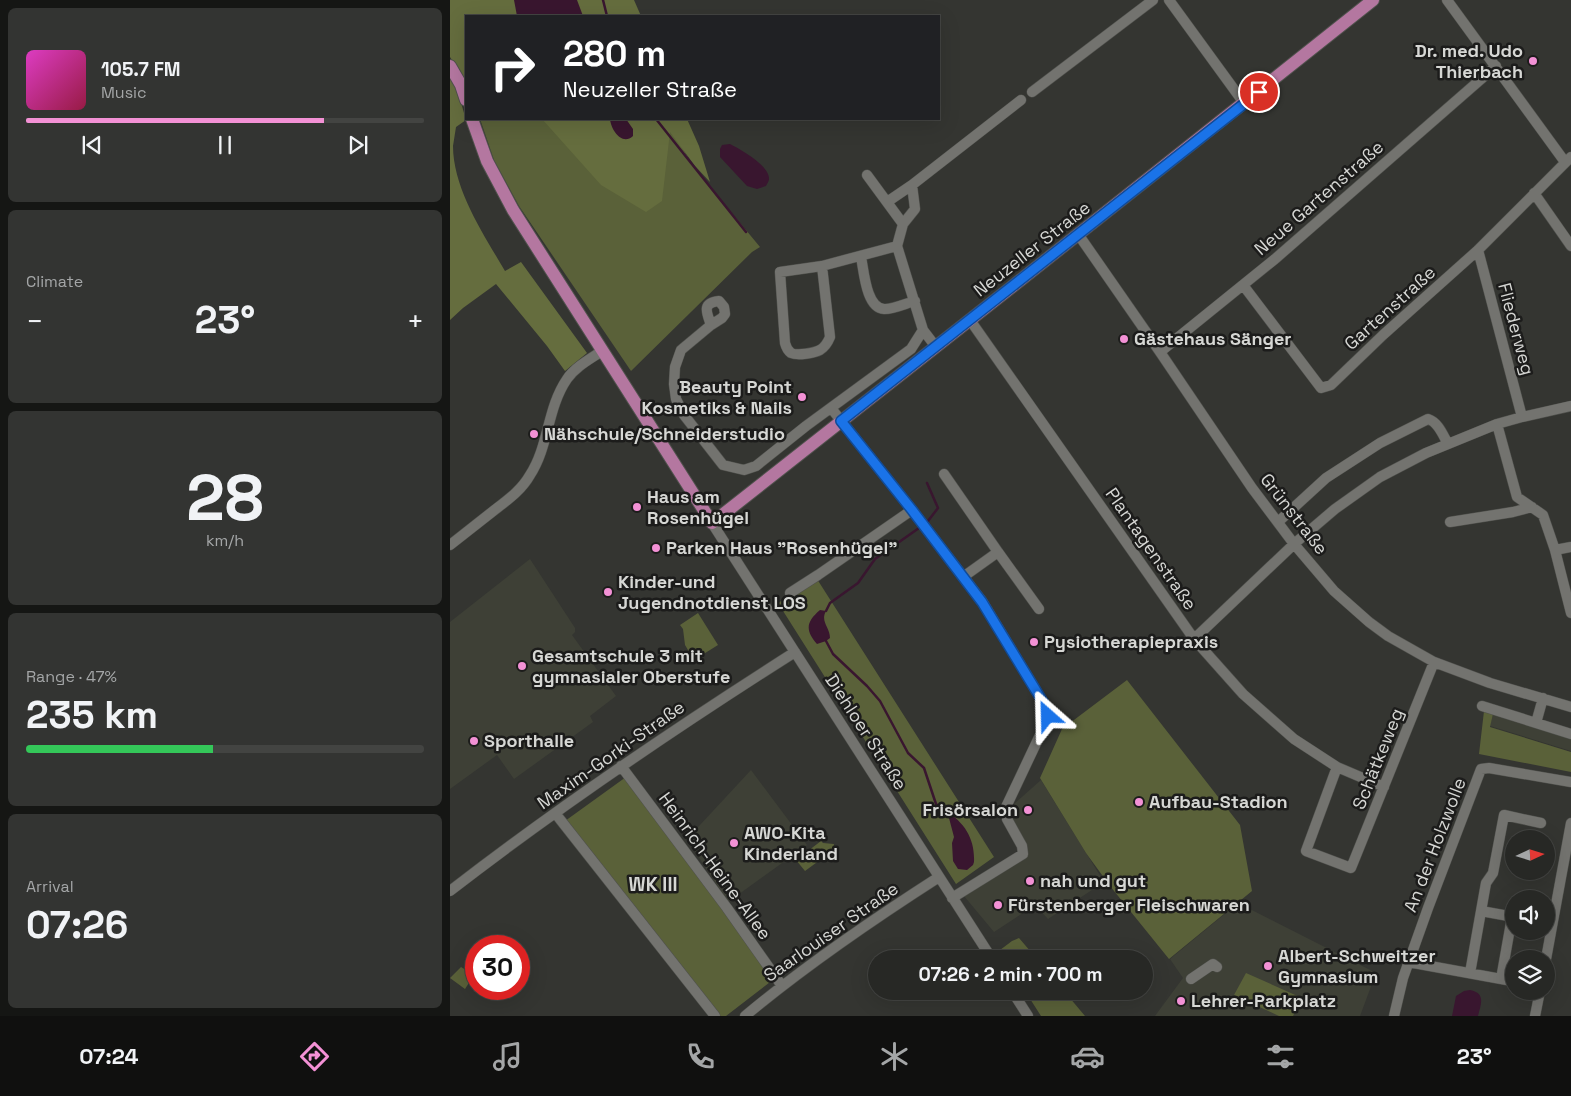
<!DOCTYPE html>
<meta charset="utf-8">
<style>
:root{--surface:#272825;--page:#333432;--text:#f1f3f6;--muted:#a4a6a7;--line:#434442;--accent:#f391d5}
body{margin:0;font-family:"Space Grotesk",sans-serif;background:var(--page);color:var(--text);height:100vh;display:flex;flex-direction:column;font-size:19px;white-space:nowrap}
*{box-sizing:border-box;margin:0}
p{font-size:16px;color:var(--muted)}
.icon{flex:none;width:28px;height:28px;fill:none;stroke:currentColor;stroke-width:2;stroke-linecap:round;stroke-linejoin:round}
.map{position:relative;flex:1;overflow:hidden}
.sheet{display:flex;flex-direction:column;gap:8px;padding:8px;background:#151614;width:450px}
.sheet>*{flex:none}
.banner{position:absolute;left:15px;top:15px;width:475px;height:105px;border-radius:0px;box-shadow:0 5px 20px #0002,0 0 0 1px var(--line);background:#202124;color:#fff;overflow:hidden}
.needle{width:32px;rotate:86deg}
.buttons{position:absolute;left:1055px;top:830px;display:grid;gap:10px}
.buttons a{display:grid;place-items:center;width:50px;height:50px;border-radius:50%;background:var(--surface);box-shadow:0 5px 20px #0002,0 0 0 1px var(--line);font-size:25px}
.speed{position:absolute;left:15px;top:935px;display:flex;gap:10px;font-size:25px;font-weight:700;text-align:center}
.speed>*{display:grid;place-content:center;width:65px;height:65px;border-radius:50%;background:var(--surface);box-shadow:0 5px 20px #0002,0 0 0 1px var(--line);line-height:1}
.speed .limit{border:8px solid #d22;background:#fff;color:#111}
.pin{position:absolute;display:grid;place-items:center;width:42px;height:42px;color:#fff;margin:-21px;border:2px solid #fff;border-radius:50%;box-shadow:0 1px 5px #0007}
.me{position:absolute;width:55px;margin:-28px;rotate:335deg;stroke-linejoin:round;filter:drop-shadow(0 0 4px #0008)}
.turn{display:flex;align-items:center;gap:18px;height:105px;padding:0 15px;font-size:22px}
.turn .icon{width:65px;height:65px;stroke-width:2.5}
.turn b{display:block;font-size:35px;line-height:42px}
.big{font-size:38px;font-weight:700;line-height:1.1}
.sheet .card{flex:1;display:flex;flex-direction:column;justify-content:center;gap:8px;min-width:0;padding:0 18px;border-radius:8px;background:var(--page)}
.sheet .dial{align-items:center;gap:0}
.dial b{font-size:65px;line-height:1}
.song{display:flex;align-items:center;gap:15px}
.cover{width:60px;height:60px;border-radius:8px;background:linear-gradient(135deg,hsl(310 70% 55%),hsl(340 70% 35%))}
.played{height:5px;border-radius:2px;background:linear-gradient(90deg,var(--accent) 75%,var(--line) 75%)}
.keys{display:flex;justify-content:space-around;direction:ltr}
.heat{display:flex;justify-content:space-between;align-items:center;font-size:28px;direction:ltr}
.charge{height:8px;border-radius:4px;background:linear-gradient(90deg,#34c759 47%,var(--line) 0)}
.trip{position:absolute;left:418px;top:950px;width:285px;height:50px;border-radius:25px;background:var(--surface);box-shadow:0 5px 20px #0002,0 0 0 1px var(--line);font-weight:700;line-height:50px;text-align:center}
.tab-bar{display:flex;height:80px;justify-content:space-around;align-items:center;background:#10100f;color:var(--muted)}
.tab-bar .icon{width:35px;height:35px}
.tab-bar .current{color:var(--accent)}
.tab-bar b{font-size:22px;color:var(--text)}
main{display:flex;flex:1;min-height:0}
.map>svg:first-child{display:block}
.built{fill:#3e4036}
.green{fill:#5a6139}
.forest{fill:#656d3e}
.water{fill:#39162f}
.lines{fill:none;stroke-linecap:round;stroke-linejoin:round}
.stream{stroke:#39162f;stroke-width:2.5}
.minor-casing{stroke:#50514d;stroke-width:11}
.major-casing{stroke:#50514d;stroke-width:14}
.minor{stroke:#73736f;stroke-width:10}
.major{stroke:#b477a0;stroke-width:12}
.route-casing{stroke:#114b97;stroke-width:12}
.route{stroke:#1a73e8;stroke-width:9}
.poi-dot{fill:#f391d5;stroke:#1c1c1b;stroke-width:2}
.labels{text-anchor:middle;stroke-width:5;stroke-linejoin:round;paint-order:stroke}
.poi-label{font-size:18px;font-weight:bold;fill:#d6d7d4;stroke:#1c1c1b;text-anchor:start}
.street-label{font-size:18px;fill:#d6d7d4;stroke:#1c1c1b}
.neighbourhood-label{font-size:19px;font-weight:bold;fill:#d6d7d4;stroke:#1c1c1b}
</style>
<main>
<section class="sheet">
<div class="card">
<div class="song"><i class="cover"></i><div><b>105.7 FM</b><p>Music</p></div></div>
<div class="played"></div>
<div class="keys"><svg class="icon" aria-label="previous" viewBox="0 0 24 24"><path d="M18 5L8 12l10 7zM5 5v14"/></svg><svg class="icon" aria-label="pause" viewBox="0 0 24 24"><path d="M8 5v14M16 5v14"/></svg><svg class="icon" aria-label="next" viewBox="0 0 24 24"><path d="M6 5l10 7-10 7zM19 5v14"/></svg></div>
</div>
<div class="card"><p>Climate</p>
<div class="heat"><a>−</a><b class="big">23°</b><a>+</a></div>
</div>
<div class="card dial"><b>28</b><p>km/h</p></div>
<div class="card"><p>Range · 47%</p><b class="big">235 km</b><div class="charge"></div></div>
<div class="card"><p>Arrival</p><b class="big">07:26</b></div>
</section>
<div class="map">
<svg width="1121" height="1016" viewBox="0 0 1121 1016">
<rect width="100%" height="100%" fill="#343531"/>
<!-- built -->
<path class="built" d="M80 559 125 628V632L122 635 166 696 140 716 143 722 64 779 47 755 0 789V622Z
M1043 714 1121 739V751L1040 726Z
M301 770 357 845 278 902 237 839Z
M591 780 654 882 598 919 585 905 544 932 514 896 571 861 560 817 564 804Z
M788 903 926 973 910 1016H705L733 978 720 959Z"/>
<!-- green -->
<path class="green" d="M30 119H215L243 166 310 247 302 252 181 371 69 206 44 160Z
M367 579 544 857 506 884 328 603Z
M248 613 268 645 244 660 235 645 233 629 230 625Z
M677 680 790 825 802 891 719 959 660 886 636 853 590 778 612 729Z
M1034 711 1043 714 1040 727 1121 752V772L1029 754Z
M176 777 324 979 276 1016H268L115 821Z
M371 841 373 843 384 844 382 861 370 860 355 871 346 860Z
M569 938 587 959H554L550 950 562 941Z
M11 967 24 975 15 989 0 978Z
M796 973 852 998 843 1016H829L784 995Z
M575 991H614L635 1016H591Z"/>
<!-- forest -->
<path class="forest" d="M0 0H184L191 16H16V77H13L0 57Z
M0 74 6 85 16 120 6 127C5 133 4 140 3 146 3 189 34 235 55 271L71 262 137 353 115 371 97 346 46 284 13 308 0 320Z
M92 119H237L249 146 260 182 245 166 220 132 212 201 196 212 151 185Z"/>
<!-- water -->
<path class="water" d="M64 0H127L133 16H67Z
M160 119H176L183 129V136C172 146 161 130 160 119Z
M280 144C290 149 320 166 319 179 319 181 317 184 316 186L307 189 297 186 270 157V149L272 145Z
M370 610 376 611C370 622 380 627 380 638L376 641 367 644C355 630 356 622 370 610Z
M496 811C515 823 525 839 524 862L523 865 517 870 508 869 503 861 502 843 504 837 499 818 495 813Z
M1020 990C1036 993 1031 1004 1028 1016H1002L1006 996 1014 991Z"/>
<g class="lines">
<!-- stream -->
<path class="stream" d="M153 0 157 16
M206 119 296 232
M477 483 488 508 478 521
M376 611 380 603 408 583 425 559 469 528
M376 641 383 654 417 686 430 701 458 753 474 768 486 804 496 812 495 813"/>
<!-- minor casing -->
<g class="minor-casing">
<path id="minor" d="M719 0 794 103
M997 0 1115 162
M582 92 703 0
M417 175 453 224
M1084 193 1121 246
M437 202 462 185
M628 234 710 352 802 488 844 544 884 591 919 622 938 636 984 662 1040 683 1121 707
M1028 250 1072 417
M411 257C414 271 416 308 434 309 441 310 457 303 465 301
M372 266 380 337C378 342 375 347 370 350 364 353 348 356 341 353 337 350 336 347 335 343L330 272 372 266 447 246
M793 285 871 388 881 385 933 335 1028 250 1121 157
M520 320 744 639 793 694 844 739 887 767 934 787
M261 325 272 318 275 314 274 307 269 301C251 303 257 313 261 325L231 350 225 367 224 384 226 399 234 415 273 465 294 470 306 466 356 426 461 349 473 330
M486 347 473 330 447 246 453 224 465 209 462 185 571 100
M710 352 825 259 1046 66
M381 408 462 510 532 601 596 707 599 716 556 807 557 819 572 846 573 854 502 898
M1047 424 1067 497 1093 515 1105 550 1121 613
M494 474 548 552
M828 522 876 478 930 443 978 419C988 422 993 435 998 444
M1000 522 1063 512 1082 507
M262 523 542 959
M0 545C14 534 28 523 42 512 56 501 71 491 80 475 99 446 97 408 117 379 125 367 140 359 152 351
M1105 550 1121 547
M513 577 548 552 589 609
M340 593 368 575 462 510
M744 639 844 544 885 509 930 477 976 453 1047 424 1072 417 1121 406
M1032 706 1121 734
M1086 723 1093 698
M171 766 277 908 332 986
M887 767 856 851 901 868 984 662
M105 813 265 1016
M0 891C111 805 227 727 345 652
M1031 911 1064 917
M1096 959 1121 823
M958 962 1062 981
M1020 973 1036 883 1043 873 1054 815 1091 823
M741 979 763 964 767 967
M1051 979 1062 917
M562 991 578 1016
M295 1016C356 965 422 920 489 877
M944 1016 953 978 978 908 1031 769 1039 768 1121 782
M1085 1016 1090 991"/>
</g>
<!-- major casing -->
<g class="major-casing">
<path id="major" d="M0 66 11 85 16 100
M22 119 37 161 63 210 262 523 563 286 923 0"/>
</g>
<!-- minor -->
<use href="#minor" class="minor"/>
<!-- major -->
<use href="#major" class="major"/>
</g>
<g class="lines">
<!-- route casing -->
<g class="route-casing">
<path id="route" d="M598 716 596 707 532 602 462 510 391 421 809 92"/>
</g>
<!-- route -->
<use href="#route" class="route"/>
</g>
<!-- markers -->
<g class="poi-dot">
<circle cx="1083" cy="61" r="5"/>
<circle cx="674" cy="339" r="5"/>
<circle cx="352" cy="397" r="5"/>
<circle cx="84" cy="434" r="5"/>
<circle cx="187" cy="507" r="5"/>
<circle cx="206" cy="548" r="5"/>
<circle cx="158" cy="592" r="5"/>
<circle cx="584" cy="642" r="5"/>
<circle cx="72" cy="666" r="5"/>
<circle cx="24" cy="741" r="5"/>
<circle cx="689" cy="802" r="5"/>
<circle cx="578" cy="810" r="5"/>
<circle cx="284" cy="843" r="5"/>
<circle cx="580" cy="881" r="5"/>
<circle cx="548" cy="905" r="5"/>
<circle cx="818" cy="966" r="5"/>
<circle cx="731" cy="1001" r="5"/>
</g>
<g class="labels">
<!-- poi labels -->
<g class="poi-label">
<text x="1073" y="57" text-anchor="end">Dr. med. Udo<tspan x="1073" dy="21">Thierbach</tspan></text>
<text x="684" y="345">Gästehaus Sänger</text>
<text x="342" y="393" text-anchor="end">Beauty Point<tspan x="342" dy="21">Kosmetiks &amp; Nails</tspan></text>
<text x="94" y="440">Nähschule/Schneiderstudio</text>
<text x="197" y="503">Haus am<tspan x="197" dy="21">Rosenhügel</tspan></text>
<text x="216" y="554">Parken Haus "Rosenhügel"</text>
<text x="168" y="588">Kinder-und<tspan x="168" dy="21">Jugendnotdienst LOS</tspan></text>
<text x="594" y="648">Pysiotherapiepraxis</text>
<text x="82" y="662">Gesamtschule 3 mit<tspan x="82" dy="21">gymnasialer Oberstufe</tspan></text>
<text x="34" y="747">Sporthalle</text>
<text x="699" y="808">Aufbau-Stadion</text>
<text x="568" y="816" text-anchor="end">Frisörsalon</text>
<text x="294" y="839">AWO-Kita<tspan x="294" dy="21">Kinderland</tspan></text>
<text x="590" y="887">nah und gut</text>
<text x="558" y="911">Fürstenberger Fleischwaren</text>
<text x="828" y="962">Albert-Schweitzer<tspan x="828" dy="21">Gymnasium</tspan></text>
<text x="741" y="1007">Lehrer-Parkplatz</text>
</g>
<!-- street labels -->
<g class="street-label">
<text transform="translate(869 198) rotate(-41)" y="6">Neue Gartenstraße</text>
<text transform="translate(582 249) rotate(-38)" y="6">Neuzeller Straße</text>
<text transform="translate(940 308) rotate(-42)" y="6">Gartenstraße</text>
<text transform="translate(1066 329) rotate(75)" y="6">Fliederweg</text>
<text transform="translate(844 514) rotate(52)" y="6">Grünstraße</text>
<text transform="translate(701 549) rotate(55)" y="6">Plantagenstraße</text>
<text transform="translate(416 732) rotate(57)" y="6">Diehloer Straße</text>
<text transform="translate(161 755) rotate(-35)" y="6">Maxim-Gorki-Straße</text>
<text transform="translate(928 759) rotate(-68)" y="6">Schätkeweg</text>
<text transform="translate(985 845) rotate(-69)" y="6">An der Holzwolle</text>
<text transform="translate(265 866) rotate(54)" y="6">Heinrich-Heine-Allee</text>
<text transform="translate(381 932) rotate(-35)" y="6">Saarlouiser Straße</text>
</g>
<!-- neighbourhood labels -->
<g class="neighbourhood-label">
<text x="203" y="891">WK III</text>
</g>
</g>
</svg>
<div class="buttons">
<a><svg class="needle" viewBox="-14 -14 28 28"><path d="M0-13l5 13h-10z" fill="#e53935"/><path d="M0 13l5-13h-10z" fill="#a4a6a7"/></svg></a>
<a><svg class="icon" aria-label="sound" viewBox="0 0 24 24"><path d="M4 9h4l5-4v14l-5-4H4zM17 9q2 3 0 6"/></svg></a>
<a><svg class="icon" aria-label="layers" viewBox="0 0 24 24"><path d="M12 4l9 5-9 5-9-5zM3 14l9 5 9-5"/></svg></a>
</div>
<div class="speed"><div class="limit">30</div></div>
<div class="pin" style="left:809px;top:92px;background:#d93025"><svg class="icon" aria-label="arrive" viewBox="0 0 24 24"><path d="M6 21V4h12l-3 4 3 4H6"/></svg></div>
<svg class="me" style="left:598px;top:716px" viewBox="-20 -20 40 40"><path d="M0-17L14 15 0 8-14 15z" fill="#1a73e8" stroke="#fff" stroke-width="4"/></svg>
<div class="trip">07:26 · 2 min · 700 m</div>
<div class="banner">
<div class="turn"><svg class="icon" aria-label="right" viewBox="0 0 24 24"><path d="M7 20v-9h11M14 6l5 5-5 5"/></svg><div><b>280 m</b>Neuzeller Straße</div></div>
</div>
</div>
</main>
<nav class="tab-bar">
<b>07:24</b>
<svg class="icon current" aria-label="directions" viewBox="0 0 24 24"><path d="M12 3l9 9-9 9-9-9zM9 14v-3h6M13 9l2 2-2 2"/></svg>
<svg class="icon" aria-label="music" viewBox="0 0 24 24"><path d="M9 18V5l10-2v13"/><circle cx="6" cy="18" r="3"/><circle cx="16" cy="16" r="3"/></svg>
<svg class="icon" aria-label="phone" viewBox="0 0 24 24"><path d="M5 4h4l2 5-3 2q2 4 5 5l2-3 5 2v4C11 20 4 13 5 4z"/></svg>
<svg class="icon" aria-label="climate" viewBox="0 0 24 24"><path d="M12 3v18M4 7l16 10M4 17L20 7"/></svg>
<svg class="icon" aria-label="car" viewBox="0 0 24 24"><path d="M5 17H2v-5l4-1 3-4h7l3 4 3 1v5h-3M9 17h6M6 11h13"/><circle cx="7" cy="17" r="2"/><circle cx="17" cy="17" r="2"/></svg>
<svg class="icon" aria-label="filters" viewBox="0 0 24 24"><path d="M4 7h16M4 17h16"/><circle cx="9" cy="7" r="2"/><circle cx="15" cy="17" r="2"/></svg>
<b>23°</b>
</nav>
